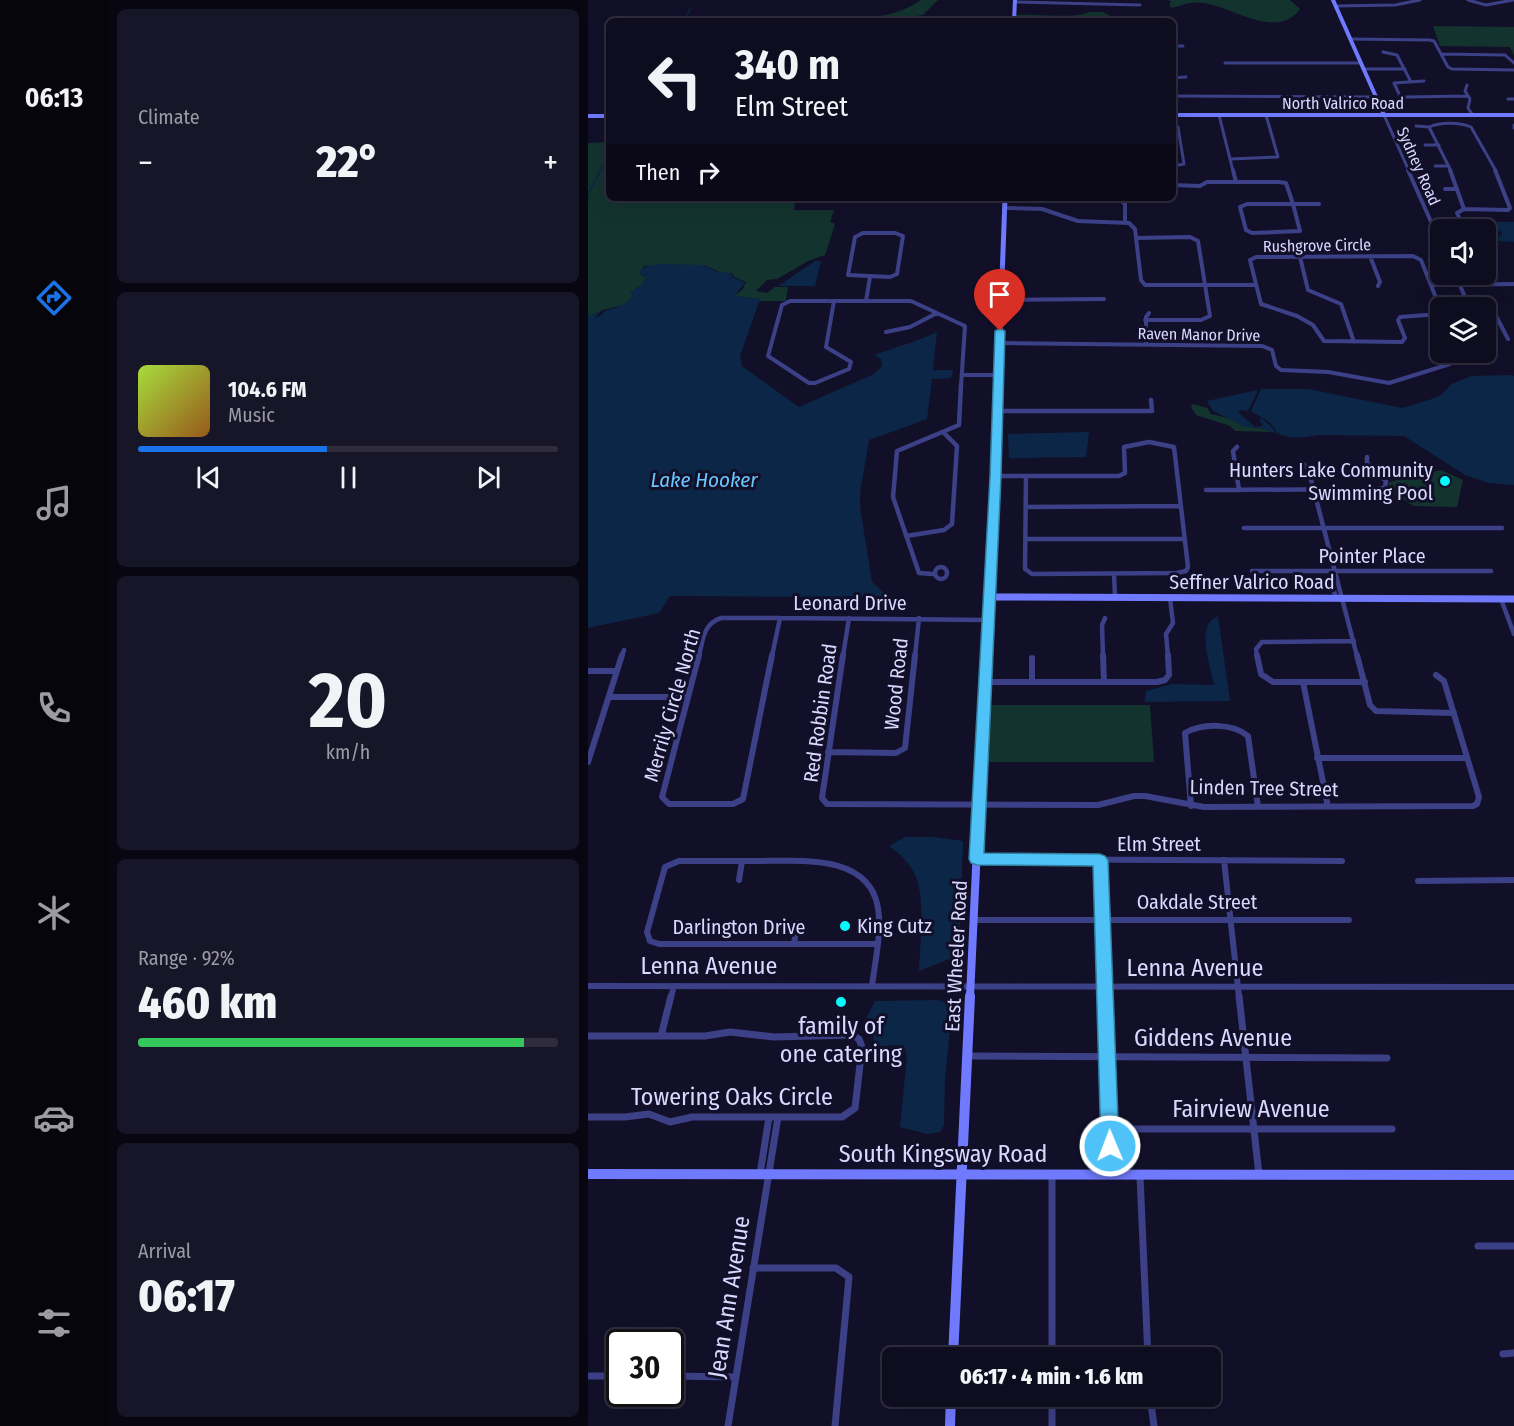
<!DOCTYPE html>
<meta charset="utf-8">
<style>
:root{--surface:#0e0c1f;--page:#171528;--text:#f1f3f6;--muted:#9b9ba4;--line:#2e2c3d;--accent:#1a73e8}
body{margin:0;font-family:"Fira Sans Condensed",sans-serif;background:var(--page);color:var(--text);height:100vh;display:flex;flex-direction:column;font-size:22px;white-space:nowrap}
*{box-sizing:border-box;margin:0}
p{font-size:20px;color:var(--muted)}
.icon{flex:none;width:33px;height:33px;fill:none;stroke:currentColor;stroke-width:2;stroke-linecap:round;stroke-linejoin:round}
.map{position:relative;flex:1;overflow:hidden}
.drawer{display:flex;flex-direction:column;gap:9px;padding:9px;background:#080711;width:480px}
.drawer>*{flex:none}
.hud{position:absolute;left:18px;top:18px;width:570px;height:183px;border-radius:9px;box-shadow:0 6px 24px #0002,0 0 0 2px var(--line);background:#0e0c1f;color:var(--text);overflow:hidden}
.controls{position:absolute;left:842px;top:219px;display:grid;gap:12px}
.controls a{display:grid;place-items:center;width:66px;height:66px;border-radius:9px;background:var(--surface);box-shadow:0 6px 24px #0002,0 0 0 2px var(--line);font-size:30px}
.speed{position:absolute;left:18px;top:1329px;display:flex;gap:12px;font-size:30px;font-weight:700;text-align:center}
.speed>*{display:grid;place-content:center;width:78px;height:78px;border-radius:50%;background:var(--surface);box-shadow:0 6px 24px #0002,0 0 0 2px var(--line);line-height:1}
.speed .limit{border:3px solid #111;border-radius:9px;background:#fff;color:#111}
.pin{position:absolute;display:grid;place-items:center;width:51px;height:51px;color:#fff;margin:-62px -26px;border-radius:50% 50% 50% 0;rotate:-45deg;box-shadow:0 0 6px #0007}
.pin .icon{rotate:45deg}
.me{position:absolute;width:66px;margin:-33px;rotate:359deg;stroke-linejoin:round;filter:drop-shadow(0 0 4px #0008)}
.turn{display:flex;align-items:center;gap:21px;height:126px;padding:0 30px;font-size:27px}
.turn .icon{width:78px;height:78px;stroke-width:2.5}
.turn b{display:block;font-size:42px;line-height:51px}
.then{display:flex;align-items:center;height:57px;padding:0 30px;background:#0003;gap:12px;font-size:22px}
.big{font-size:45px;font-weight:800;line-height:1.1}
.drawer .widget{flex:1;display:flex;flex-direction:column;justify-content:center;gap:9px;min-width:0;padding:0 21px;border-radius:9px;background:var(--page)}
.drawer .dial{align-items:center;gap:0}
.dial b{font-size:78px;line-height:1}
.song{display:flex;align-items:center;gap:18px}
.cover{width:72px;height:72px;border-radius:9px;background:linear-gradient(135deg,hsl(80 70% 55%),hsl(30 70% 35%))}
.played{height:6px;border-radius:3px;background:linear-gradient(90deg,var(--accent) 45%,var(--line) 45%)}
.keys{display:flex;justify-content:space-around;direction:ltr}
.heat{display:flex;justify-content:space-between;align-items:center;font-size:33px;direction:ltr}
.charge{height:9px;border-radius:4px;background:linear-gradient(90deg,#34c759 92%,var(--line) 0)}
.trip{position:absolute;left:294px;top:1347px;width:339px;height:60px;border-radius:9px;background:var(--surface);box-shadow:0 6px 24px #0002,0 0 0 2px var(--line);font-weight:800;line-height:60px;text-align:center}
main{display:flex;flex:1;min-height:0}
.menu{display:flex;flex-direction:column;width:108px;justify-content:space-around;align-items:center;background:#06050c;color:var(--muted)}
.menu .icon{width:42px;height:42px}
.menu .selected{color:var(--accent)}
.menu b{font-size:27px;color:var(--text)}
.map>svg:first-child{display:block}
.green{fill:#13332f}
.water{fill:#0b2647}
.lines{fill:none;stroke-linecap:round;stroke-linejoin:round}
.stream{stroke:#0b2647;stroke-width:1.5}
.street-far4{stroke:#3c4087;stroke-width:3}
.street-far3{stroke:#3c4087;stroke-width:4}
.street-far2{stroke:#3c4087;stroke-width:4.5}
.street-far1{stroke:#3c4087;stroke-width:6}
.street{stroke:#3c4087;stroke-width:7}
.secondary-far4{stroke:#707afe;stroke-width:4}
.secondary-far3{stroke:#707afe;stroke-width:5}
.secondary-far2{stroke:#707afe;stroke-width:7}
.secondary-far1{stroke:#707afe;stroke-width:8}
.secondary{stroke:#707afe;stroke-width:10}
.route{fill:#4fc3f7;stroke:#337fa1;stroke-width:1.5}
.poi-dot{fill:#06fafd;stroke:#121029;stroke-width:2}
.labels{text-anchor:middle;stroke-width:6;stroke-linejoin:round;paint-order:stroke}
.far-street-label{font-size:16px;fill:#d9d8ff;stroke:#121029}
.poi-label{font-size:20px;fill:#d9d8ff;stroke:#121029;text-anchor:end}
.street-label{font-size:20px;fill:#d9d8ff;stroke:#121029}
.water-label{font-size:21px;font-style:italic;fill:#67c6fe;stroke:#121029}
.near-street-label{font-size:24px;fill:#d9d8ff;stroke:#121029}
.near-poi-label{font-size:24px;fill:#d9d8ff;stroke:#121029}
</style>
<main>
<nav class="menu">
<b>06:13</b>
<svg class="icon selected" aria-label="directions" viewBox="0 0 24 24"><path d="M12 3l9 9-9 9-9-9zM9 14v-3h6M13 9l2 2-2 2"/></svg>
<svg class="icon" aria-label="music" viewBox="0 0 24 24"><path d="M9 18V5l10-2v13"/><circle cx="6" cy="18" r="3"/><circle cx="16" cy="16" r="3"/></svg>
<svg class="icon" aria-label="phone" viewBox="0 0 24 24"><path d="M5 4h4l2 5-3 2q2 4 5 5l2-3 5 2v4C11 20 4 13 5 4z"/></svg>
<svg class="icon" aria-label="climate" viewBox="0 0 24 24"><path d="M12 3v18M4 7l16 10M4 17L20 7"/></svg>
<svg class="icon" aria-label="car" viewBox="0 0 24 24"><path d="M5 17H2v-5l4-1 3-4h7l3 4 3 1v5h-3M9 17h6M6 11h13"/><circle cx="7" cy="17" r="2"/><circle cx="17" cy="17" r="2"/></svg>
<svg class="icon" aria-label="filters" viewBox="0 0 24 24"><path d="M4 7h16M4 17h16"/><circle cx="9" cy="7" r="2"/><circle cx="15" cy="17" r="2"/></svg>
</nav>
<section class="drawer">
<div class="widget"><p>Climate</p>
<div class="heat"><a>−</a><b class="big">22°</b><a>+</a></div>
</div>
<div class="widget">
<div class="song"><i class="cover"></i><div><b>104.6 FM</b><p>Music</p></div></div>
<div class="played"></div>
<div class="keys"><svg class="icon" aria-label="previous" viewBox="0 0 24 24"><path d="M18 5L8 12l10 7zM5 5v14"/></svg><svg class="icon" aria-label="pause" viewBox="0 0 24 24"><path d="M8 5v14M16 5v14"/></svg><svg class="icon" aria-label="next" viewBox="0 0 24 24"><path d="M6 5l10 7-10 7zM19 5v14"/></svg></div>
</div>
<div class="widget dial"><b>20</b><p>km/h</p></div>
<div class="widget"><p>Range · 92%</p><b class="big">460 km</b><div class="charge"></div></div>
<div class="widget"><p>Arrival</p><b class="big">06:17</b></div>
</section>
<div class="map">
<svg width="926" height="1426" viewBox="0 0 926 1426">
<rect width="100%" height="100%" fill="#121029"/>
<!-- green -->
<path class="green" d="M333 0H350L335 15 328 16 327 21H259C268 14 282 17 292 16 307 14 321 8 333 0Z
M579 0H702L712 9C689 41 643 6 616 3 601 1 596 5 584 8L581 6 583 1Z
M501 12H514L529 19 552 18 553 21H428V15C446 14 488 19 501 12Z
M845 26 926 27V55L922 47 852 46Z
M21 142V198L207 199 206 210H246L242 222 247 224 237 255 220 261 189 279 179 280 168 291 179 293 187 287H200L198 300 196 301H171V299L146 296 155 289 158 282 146 277 144 273H134L116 265 56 266 52 274 58 277 56 283 42 293 45 295 39 304 15 310 0 317V143Z
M605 404 619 408 623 414 643 419 655 426 678 429 684 432 647 431 642 426 608 415 603 407Z
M853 470 875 480 869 507 825 506 800 488 801 482Z
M403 705H562L566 762H401Z"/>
<!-- water -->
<path class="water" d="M905 222H926V242L909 241 914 233 902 224Z
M227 261H233L227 286H190Z
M77 264 115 265 130 272 143 273 144 277 157 283 146 296 172 299 152 356 154 366 211 407 286 374 294 366 293 359 286 355C308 347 328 342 349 332L345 370H365L363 378 344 379 339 419 281 440 272 493V507L284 582 300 597 82 596 71 613 0 628V317L14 310 7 318 14 315 16 311C28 308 39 305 45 295L42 293 56 283 58 276 50 273C57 264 66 265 77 264Z
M921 375 926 376V485L901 483 877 475 816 436 731 435C715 437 703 441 688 432 685 421 671 417 663 411L673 389H720L814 408 841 400 853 395 863 384 883 376Z
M670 390 660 411 653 410 650 412 667 427 675 426 672 421 673 418 685 428 688 434 678 429 655 426 625 411 619 401Z
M501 432 498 457 421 458 420 434Z
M630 616 642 701 557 702 558 691 585 684 626 685C623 666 606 626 630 616Z
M317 837H345L375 841 371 959H361L331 971C332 947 337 899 328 877 322 863 313 855 301 846Z
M350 1000 360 1003 364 1012 357 1077 356 1125 352 1132 339 1134 312 1127 319 1055 312 1045 285 1047C286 1036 287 1028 276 1023L287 1001Z"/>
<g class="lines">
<!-- stream -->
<path class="stream" d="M96 21 102 9
M0 194 21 154"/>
<!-- street-far4 -->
<path class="street-far4" d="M880 0 898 5 925 0
M427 2 552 5
M748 6 807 5 832 0
M762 39 841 40 846 41 860 67 864 69 926 70
M585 46H595
M795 52 809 55 823 82
M853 54 917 55 926 63
M637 63H773
M776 69H817
M585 78 598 77
M836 81 806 83 812 96 817 97 880 96
M879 85 877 91 882 99 880 108 884 114
M587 96 788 97
M920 99H926
M631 115 645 171
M796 115 821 171
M926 125V128
M585 126 590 127 596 164 585 166
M828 126 841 127
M837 145H851
M642 159 690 157 678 115
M847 166H861
M863 171 841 127C852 122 872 122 883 127L908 171"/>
<!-- street-far3 -->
<path class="street-far3" d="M645 170 648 182
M820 170 852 242
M862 170 876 209 920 210 922 208 907 170
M585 185 612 186 619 182H691L698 183 705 204H731
M857 189H869
M533 201 537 204V222
M659 204H705L712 231 664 233 658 230 652 207Z
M417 208 454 209 490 221 541 223 547 229 553 280 557 285H668
M876 209 869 213 877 230
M275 233H307L315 236 309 274 302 277 260 275 267 237Z
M548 238 602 237 610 241 622 316 613 320H557
M782 256 792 282 790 286
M712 257 720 290 753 304 766 342
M867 274 880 304 889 308
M843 285 926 284
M413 300 516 299
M202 301H246L238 347 263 362 261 369 227 383H221L180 356 194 305Z
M246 301H323L377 326 373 386
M278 301 282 277
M852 308 833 260 825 256 668 257 662 260 673 304 709 316 725 325 736 341 814 342 817 338 810 320 812 317 852 314
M897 309 907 314 920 339
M298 332 322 327 349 313
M411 343 674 346 684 350 688 366 693 370 740 372 801 383 862 364
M558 344V317L561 313
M374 375H409"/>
<!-- street-far2 -->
<path class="street-far2" d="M409 411H564L563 400
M561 442 586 447 600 567 598 571 589 573 444 574 437 569 438 476H531L537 473 536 447Z
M649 447 645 451 651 490
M713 462 720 468 769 656
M407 476H438
M618 490 789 489 797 487 798 481 779 463V457
M438 507 592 506
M656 528H914
M318 536 356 530 364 524 369 446 356 433
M438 539H596
M347 573a6 6 0 1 1 12 0a6 6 0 1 1-12 0Z
M664 571H903
M345 574 331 573 305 497 309 451 371 425 373 384
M526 574 527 597
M746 574 743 577 748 599
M913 599 926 634
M192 618 401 620
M34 656 36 650
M111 656C115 640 115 624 133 618H192
M184 656 192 618
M255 656 261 618
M327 656 331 618
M515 656 514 625 517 618
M580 656 578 634 585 623 582 598
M669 656 668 649 674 642 766 641"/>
<!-- street-far1 -->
<path class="street-far1" d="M111 655 74 797 81 804H145L155 799 184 655
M255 655 234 798 239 804 510 805 546 796H557L616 807 885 806 889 804 891 797 856 681 848 675
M515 655 516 682
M669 655 673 674 685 682H777
M769 655 782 705 788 711 866 713
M444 658V682
M0 671H29
M397 682H569L577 680 581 675 580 655
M715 682 740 807
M21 697H100
M240 752 308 753 317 748 327 655
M729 758H879
M0 762 34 655
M603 806 597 733C614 723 645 723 660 736L670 807
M389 859 754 861
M512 860 517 997
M636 860 651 997
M151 880 154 861
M830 881 926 880
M386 920H761
M206 944 209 923
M0 986 926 987
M284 986C287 961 294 933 290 908 281 853 210 861 169 861 143 861 117 861 91 861L77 867 59 932 62 941 71 944H289
M83 997 86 986"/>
<!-- street -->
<path class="street" d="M517 996 523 1176
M651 996 671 1175
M0 1036H117L142 1032 186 1037 264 1035 271 1039 274 1047 267 1108 254 1117H104L82 1122 61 1114 37 1117H0
M73 1036 83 996
M380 1056 799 1058
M522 1129H804
M172 1174 181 1117
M464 1176V1358
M552 1176 560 1358
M890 1246H926
M165 1268H248L261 1277 247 1426
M915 1354 926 1353
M0 1376H32
M82 1376 148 1377
M464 1396V1426
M562 1396 566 1426
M140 1426 190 1117"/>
<!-- secondary-far4 -->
<path class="secondary-far4" d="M745 0 796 115
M426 21 427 0
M585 115H926
M0 116H21"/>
<!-- secondary-far3 -->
<path class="secondary-far3" d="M410 386 417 198"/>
<!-- secondary-far2 -->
<path class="secondary-far2" d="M401 597 926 599
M398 656 410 384"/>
<!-- secondary-far1 -->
<path class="secondary-far1" d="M382 997 398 655"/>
<!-- secondary -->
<path class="secondary" d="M0 1174 926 1175
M365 1358 382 996
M362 1426 363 1396"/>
</g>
<!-- route -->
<path class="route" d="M412 328 417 331 413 477 396 853 512 854 517 856 520 860 531 1146 529 1152 522 1155 516 1152 513 1146 505 866 389 865 383 863 381 859 402 477 407 331Z"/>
<!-- markers -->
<g class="poi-dot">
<circle cx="857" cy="481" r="6"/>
<circle cx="257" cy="926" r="6"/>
<circle cx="253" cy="1002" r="6"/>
</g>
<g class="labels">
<!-- far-street labels -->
<g class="far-street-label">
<text x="755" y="109">North Valrico Road</text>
<text transform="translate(831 166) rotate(66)" y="6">Sydney Road</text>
<text transform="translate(729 245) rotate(-1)" y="6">Rushgrove Circle</text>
<text transform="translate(611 334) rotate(1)" y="6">Raven Manor Drive</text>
</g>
<!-- poi labels -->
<g class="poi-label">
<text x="845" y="477">Hunters Lake Community<tspan x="845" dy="23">Swimming Pool</tspan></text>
<text x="269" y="933" text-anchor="start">King Cutz</text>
</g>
<!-- street labels -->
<g class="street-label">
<text x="784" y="563">Pointer Place</text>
<text x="664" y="589">Seffner Valrico Road</text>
<text x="262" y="610">Leonard Drive</text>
<text transform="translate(308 684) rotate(-84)" y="7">Wood Road</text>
<text transform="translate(84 705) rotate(-74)" y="7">Merrily Circle North</text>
<text transform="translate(232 713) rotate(-82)" y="7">Red Robbin Road</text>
<text transform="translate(676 788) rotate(1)" y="7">Linden Tree Street</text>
<text x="571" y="851">Elm Street</text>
<text x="609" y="909">Oakdale Street</text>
<text x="151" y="934">Darlington Drive</text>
<text transform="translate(368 956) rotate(-87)" y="7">East Wheeler Road</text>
</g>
<!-- water labels -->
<g class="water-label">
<text x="116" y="487">Lake Hooker</text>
</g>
<!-- near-street labels -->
<g class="near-street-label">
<text x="121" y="974">Lenna Avenue</text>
<text x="607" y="976">Lenna Avenue</text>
<text x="625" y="1046">Giddens Avenue</text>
<text x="144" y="1105">Towering Oaks Circle</text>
<text x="663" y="1117">Fairview Avenue</text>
<text x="355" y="1162">South Kingsway Road</text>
<text transform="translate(141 1297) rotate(-81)" y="8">Jean Ann Avenue</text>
</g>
<!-- near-poi labels -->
<g class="near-poi-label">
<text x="253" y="1034">family of<tspan x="253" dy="28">one catering</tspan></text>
</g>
</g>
</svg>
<div class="controls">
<a><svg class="icon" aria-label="sound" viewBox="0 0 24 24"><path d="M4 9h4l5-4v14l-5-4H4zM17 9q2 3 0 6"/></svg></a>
<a><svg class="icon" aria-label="layers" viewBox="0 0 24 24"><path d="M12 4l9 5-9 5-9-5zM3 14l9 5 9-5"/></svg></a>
</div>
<div class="speed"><div class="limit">30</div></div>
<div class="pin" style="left:412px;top:331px;background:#d93025"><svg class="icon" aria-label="arrive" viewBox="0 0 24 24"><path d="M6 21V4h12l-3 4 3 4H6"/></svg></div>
<svg class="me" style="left:522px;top:1146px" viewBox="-20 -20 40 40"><circle r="17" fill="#4fc3f7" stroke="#fff" stroke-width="3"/><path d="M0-11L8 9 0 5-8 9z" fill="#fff"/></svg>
<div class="trip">06:17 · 4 min · 1.6 km</div>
<div class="hud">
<div class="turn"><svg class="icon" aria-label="left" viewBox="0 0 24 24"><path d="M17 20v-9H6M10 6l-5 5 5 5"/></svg><div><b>340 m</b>Elm Street</div></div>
<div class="then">Then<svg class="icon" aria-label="right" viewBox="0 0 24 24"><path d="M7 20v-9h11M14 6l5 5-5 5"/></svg></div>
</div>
</div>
</main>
